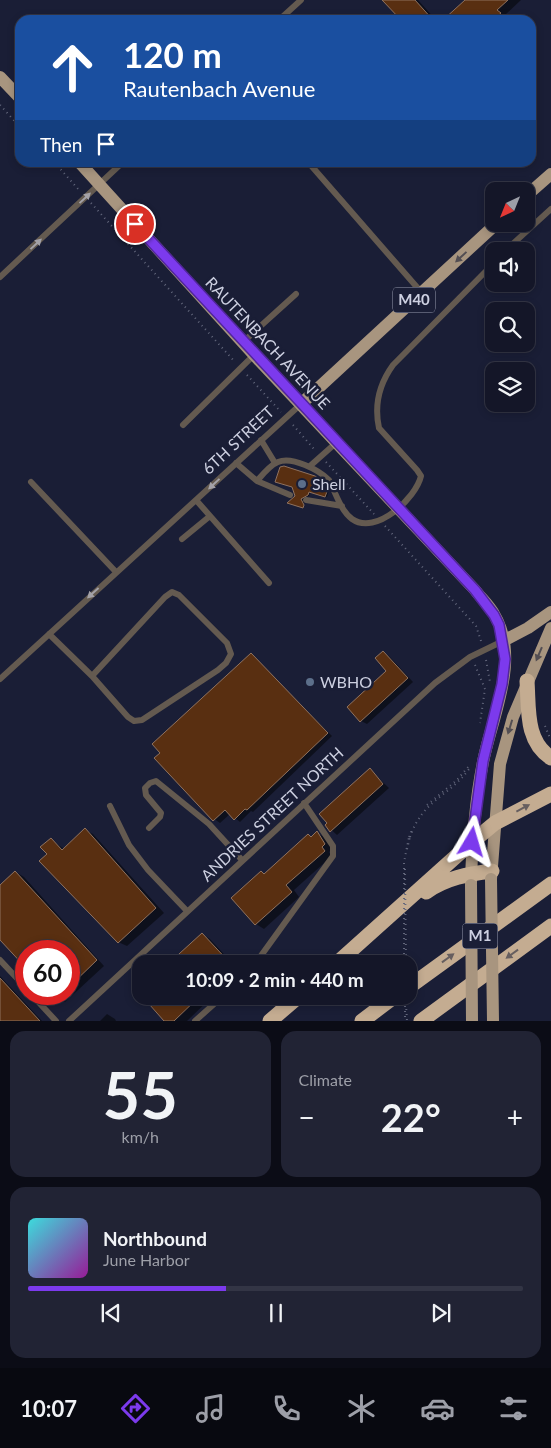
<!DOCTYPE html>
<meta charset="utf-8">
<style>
:root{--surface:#141628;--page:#212334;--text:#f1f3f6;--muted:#9d9fa8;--line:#333545;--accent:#7c3aed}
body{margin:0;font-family:Lato,sans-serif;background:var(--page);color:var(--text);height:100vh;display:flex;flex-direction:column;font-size:19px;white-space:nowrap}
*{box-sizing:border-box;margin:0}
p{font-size:16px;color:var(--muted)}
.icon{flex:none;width:28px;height:28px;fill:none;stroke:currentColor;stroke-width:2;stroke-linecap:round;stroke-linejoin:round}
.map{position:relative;height:1021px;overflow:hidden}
.drawer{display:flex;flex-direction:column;gap:10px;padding:10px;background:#0b0c16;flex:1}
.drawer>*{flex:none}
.guide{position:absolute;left:15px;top:15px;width:521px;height:152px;border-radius:15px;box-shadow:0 2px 8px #0003,0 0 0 1px var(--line);background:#1a4fa0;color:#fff;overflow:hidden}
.needle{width:32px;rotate:223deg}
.buttons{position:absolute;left:485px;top:182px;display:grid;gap:10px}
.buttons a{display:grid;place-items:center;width:50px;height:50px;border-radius:10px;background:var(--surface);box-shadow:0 2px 8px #0003,0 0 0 1px var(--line);font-size:25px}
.speed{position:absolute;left:15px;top:940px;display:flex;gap:10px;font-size:25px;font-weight:700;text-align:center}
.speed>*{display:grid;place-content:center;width:65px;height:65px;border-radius:50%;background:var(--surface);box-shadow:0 2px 8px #0003,0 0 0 1px var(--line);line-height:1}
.speed .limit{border:8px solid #d22;background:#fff;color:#111}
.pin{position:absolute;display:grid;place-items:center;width:42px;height:42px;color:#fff;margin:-21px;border:2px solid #fff;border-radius:50%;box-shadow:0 1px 5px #0007}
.me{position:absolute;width:55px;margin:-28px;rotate:7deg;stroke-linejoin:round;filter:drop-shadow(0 0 4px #0008)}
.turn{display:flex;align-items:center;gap:18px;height:105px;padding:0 25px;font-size:22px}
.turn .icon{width:65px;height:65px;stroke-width:2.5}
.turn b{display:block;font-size:35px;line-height:42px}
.then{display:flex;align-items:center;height:48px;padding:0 25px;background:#0003;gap:10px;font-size:19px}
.big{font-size:38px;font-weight:700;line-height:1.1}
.drawer .widget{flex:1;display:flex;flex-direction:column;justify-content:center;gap:8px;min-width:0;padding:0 18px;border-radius:15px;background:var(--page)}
.drawer .dial{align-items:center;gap:0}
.dial b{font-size:65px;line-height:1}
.song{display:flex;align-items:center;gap:15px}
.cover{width:60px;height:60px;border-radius:8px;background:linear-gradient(135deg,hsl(180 70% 55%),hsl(300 70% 35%))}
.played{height:5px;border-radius:2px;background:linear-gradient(90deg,var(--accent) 40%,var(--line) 40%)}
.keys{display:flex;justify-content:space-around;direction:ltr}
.heat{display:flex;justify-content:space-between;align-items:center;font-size:28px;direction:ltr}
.drawer .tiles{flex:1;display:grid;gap:10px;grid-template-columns:1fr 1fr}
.widget:last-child{grid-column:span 2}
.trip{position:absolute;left:132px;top:955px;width:285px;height:50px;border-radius:15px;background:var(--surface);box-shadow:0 2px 8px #0003,0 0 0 1px var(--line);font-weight:700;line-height:50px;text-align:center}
.tab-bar{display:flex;height:80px;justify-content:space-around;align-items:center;background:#080910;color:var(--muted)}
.tab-bar .icon{width:35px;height:35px}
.tab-bar .selected{color:var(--accent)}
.tab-bar b{font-size:22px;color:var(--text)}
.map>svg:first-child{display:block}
.shadow{fill:#0007}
.building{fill:#592f11;stroke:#8f725f}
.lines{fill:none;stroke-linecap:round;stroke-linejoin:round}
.path{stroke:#63677c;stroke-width:2;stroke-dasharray:1 4;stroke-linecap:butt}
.lane{stroke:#645a50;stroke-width:6}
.primary{stroke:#a8957f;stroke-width:12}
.highway{stroke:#c4ac91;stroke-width:15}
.path-bridge{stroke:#63677c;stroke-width:2;stroke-dasharray:1 4;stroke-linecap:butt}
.primary-bridge{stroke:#a8957f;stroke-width:12}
.oneway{fill:#a3a1a7}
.oneway2{fill:#534e53}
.oneway3{fill:#665e5f}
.route-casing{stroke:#51269a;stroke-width:12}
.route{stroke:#7c3aed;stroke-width:9}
.service-dot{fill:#5c6f8a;stroke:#1a1e36;stroke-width:2}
.labels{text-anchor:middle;stroke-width:5;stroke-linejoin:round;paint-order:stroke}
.shield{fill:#1a1e36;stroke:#979bae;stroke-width:1}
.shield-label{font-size:15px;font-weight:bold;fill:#cdd0e1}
.street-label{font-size:16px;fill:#cdd0e1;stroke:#1a1e36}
.poi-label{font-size:16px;fill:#cdd0e1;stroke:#1a1e36;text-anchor:start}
</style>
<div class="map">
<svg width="551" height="1021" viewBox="0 0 551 1021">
<rect width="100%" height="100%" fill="#1a1e36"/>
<!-- shadow -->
<path class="shadow" d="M384 0H418L436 20H402Z
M465 0H521L505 15 508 19 507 20H445Z
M317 478 327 486 329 490 327 497 310 492 309 496 304 497V508L289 503Z
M383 652 389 656 413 682 367 724 361 721 388 671Z
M251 655 332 736 253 812 251 811 240 822 230 814 220 823 207 814Z
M370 770 389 788 337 835 326 825Z
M85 830 93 834 164 913 127 946 118 942 48 854 52 840 64 849Z
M317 833 326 838 333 849 329 852 332 856 294 890 299 897 264 929 256 924 265 875Z
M16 872 24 877 104 966 65 1002 53 994H69V951H26V965L0 936V886Z
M202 934 210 939 233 964H170Z
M0 976 42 1021H0Z
M144 996H213L187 1021H166Z
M107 1014 115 1019 116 1021H100Z"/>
<!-- building -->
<path class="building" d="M382 0H415L433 20H401Z
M465 0H508L497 10 501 13 493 20H443Z
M284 466 315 476 321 480 328 489 325 497 309 492 308 495 301 499 304 505 303 508 287 503 295 496 292 487 275 482 280 467Z
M383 651 408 678 360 722 347 707 386 671 375 658Z
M251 653 328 733 247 810 245 809 234 820 225 810 213 821 154 758 160 753 152 744Z
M370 768 383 784 330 832 325 825 327 823 319 814Z
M85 828 156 908 118 943 39 861 47 854 40 847 51 838 62 850Z
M317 831 325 844 322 847 325 851 286 885 292 892 255 925 231 898 261 871 264 874 308 834 311 837Z
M15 871 97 960 69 987V951H26V968L0 940V885Z
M202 933 231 964H168Z
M0 978 40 1021H0Z
M142 996H200L174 1021H164Z"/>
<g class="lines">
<!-- path -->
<path class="path" d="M0 105 20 127
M54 162 79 190
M91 203 235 362
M247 375 281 412
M293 425 314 449
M326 462 374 514
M385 526 476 626 481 641
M486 660 490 682
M475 665 485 689 480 723
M545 726 550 738
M427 805 457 780 469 766
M409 837 412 830
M410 837C423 799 449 797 469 769
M406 1004 407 1021
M405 1006V1021"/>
<!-- lane -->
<path class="lane" d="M279 20 301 0
M308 162 422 293
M505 251 551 209
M0 277 123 162
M243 342 296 294
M183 425 254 355
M261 440 275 463
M236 463 257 481 290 495
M310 466 337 442
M257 481C262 475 270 465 278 462 292 456 319 470 329 480
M31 482 116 572
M330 482C336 494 341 511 352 519 376 536 416 498 421 476L417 470 379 428C374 405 380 383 393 365L494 263
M196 500 269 583
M306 500 342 506
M182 539 210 516
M49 634 92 676 165 597 172 592 179 595 227 643 231 654 226 663 218 670 142 720 134 721 128 717 92 676
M0 679 301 404
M110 806 129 845 148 870 187 911
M149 828 160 817 161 813 146 795 145 788 150 783 156 781 209 824 242 860
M0 960 26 988
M255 964 333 856V846L304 803
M31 994 56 1021
M69 1021 435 683 470 657 503 641
M195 1021 223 996"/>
<!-- primary -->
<path class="primary" d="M0 77 20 98
M79 162 254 355 475 590C481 598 489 605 494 614 521 659 492 716 483 762 475 802 472 843 471 883
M526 196 551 174
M301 404 496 224
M503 641 528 628 551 612
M491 879 500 764 513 717 551 628"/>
<!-- highway -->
<path class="highway" d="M527 681C529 709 525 741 551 758
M426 892C446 878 468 874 492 871
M336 964 472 842 495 823 551 794
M409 987 551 884
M270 1021 299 996
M362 1021 395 996
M421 1021 551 926"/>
<!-- path-bridge -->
<path class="path-bridge" d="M407 849 410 837
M405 869 406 964
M404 964V862L409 837"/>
<!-- primary-bridge -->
<path class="primary-bridge" d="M491 879 493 1021
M471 885 472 1021"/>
</g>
<!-- one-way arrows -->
<defs><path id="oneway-solid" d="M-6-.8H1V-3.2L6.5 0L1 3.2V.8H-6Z" transform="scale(1.25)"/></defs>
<g class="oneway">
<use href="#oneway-solid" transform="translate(85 198) rotate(-43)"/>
<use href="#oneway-solid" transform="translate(36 244) rotate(-43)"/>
<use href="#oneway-solid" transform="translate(214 484) rotate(137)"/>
<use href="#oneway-solid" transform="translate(93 593) rotate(138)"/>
</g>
<g class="oneway2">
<use href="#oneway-solid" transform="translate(461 257) rotate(137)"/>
<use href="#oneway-solid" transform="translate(539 654) rotate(113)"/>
<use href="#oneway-solid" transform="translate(510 727) rotate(107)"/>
</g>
<g class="oneway3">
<use href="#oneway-solid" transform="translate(523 808) rotate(-28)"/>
<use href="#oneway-solid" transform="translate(512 954) rotate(144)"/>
<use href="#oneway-solid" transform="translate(448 958) rotate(-36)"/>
</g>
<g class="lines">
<!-- route casing -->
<g class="route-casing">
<path id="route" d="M135 224 475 590 494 615 499 625 505 659 502 684 483 761 472 842"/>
</g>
<!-- route -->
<use href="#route" class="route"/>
</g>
<!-- markers -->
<g class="service-dot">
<circle cx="302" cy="484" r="5"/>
<circle cx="310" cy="682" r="5"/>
</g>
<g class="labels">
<!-- shield labels -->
<g class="shield">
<rect x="393" y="287.5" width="42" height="25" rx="4"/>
<rect x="462.5" y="923.5" width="35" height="25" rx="4"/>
</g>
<g class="shield-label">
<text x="414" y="305">M40</text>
<text x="480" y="941">M1</text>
</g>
<!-- street labels -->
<g class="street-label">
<text transform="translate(268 343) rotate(47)" y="6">RAUTENBACH AVENUE</text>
<text transform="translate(238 440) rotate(-43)" y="6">6TH STREET</text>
<text transform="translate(272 814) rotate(-43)" y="6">ANDRIES STREET NORTH</text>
</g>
<!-- poi labels -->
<g class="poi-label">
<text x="312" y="490">Shell</text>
<text x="320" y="688">WBHO</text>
</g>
</g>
</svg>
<div class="buttons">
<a><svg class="needle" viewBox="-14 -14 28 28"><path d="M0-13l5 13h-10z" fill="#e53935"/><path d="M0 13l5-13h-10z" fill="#9d9fa8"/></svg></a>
<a><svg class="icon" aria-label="sound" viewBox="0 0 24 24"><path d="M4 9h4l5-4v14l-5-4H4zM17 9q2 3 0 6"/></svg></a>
<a><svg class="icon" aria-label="search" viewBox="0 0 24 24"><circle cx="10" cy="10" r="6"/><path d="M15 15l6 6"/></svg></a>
<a><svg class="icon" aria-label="layers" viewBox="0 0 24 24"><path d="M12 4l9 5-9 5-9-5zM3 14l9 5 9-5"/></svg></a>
</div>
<div class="speed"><div class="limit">60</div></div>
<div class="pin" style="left:135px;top:224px;background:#d93025"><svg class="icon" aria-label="arrive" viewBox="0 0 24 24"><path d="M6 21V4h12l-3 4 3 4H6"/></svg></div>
<svg class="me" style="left:472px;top:842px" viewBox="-20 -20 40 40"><path d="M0-17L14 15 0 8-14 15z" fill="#7c3aed" stroke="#fff" stroke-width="4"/></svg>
<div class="trip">10:09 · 2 min · 440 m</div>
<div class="guide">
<div class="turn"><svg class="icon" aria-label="ahead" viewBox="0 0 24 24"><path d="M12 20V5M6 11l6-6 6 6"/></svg><div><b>120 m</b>Rautenbach Avenue</div></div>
<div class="then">Then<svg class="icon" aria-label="arrive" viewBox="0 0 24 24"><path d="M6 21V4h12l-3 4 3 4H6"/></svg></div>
</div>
</div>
<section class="drawer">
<div class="tiles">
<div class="widget dial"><b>55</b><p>km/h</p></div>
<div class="widget"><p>Climate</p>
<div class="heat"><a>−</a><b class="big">22°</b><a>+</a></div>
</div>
<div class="widget">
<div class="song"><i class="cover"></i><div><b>Northbound</b><p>June Harbor</p></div></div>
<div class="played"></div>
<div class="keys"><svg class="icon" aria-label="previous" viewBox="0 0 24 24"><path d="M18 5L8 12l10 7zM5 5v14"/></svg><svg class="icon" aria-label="pause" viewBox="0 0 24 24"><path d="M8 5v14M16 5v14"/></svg><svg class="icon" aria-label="next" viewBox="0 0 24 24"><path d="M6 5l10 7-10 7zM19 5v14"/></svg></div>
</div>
</div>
</section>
<nav class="tab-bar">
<b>10:07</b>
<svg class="icon selected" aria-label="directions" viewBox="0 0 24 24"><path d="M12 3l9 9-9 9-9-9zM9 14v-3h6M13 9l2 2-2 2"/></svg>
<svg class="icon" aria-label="music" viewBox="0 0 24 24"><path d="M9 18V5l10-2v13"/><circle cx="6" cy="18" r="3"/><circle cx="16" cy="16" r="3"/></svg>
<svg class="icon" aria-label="phone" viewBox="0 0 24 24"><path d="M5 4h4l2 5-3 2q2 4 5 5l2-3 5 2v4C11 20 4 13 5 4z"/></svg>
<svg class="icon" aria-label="climate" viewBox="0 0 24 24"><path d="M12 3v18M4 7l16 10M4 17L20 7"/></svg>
<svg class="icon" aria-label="car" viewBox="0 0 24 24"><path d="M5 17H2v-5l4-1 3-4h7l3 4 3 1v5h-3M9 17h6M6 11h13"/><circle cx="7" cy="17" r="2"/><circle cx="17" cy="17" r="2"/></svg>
<svg class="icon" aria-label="filters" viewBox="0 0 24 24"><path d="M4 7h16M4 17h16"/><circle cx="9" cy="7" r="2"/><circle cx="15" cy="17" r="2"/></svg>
</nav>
